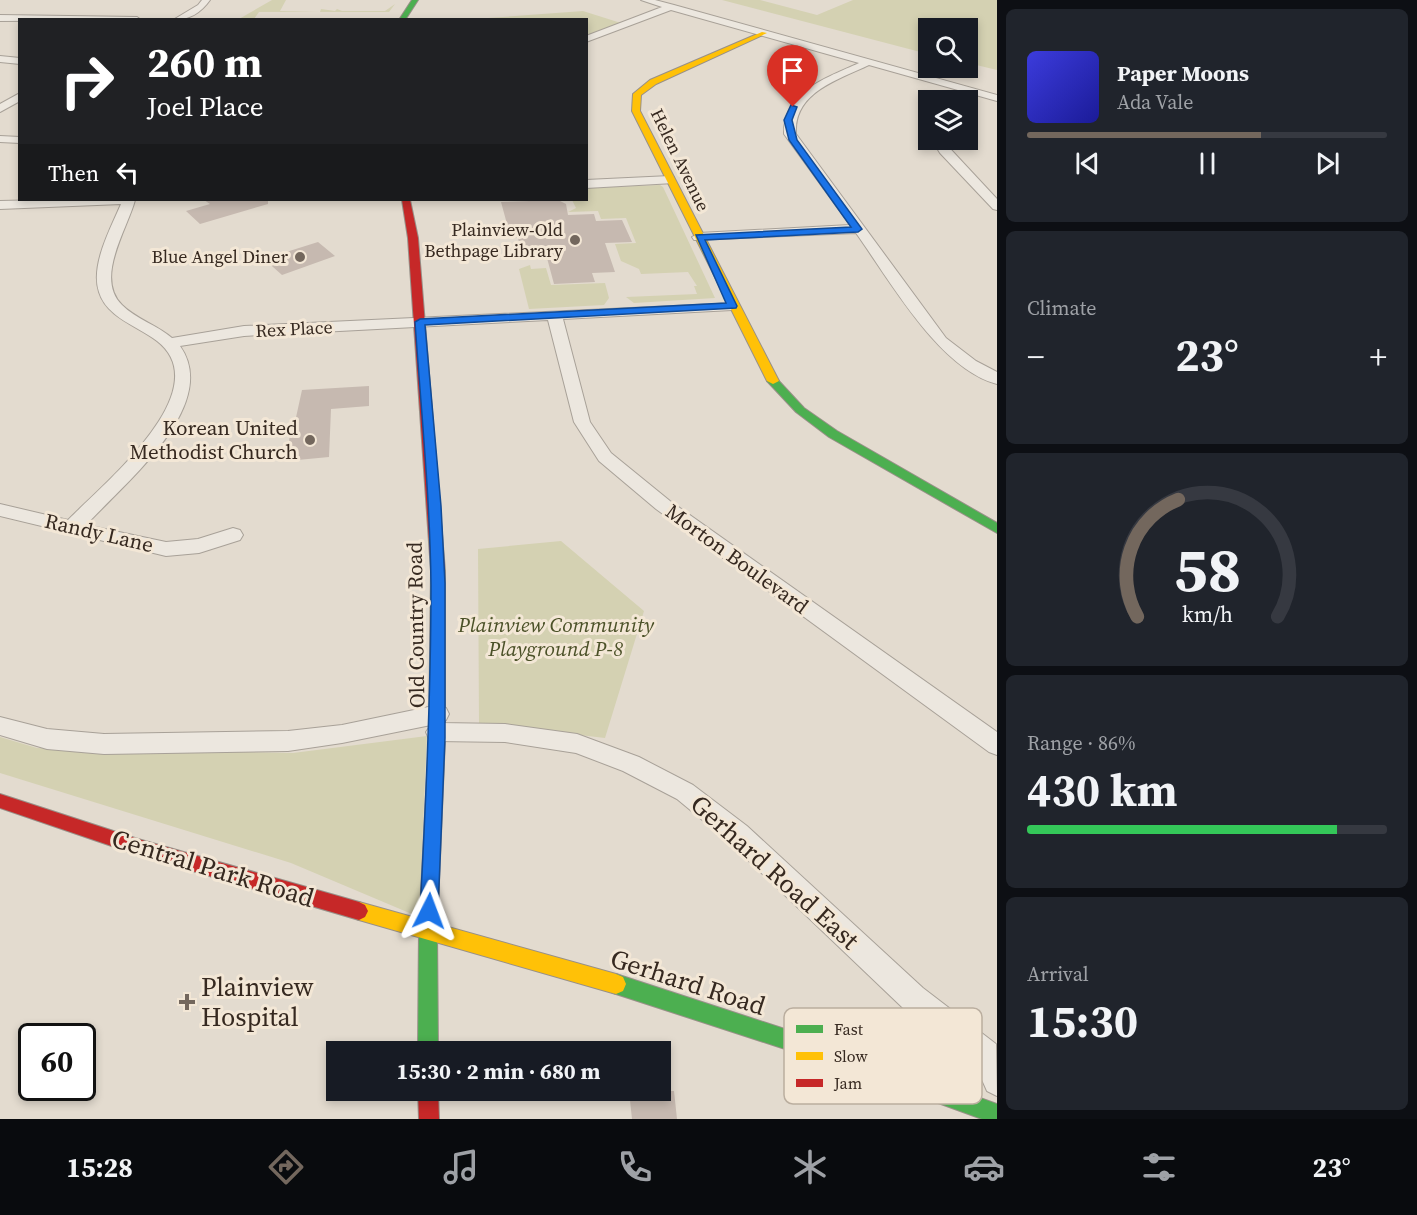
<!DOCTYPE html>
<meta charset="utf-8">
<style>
:root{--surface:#171b24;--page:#20242c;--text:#f1f3f6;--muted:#9ea1a6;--line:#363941;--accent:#73675d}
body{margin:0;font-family:"Source Serif 4",serif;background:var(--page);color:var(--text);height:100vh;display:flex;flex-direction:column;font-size:22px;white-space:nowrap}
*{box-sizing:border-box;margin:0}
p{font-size:20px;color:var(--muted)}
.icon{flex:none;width:33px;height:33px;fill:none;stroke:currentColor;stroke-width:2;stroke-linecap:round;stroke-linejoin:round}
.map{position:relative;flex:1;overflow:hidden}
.details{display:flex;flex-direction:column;gap:9px;padding:9px;background:#0d0f14;width:420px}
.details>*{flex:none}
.top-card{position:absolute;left:18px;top:18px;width:570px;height:183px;border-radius:0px;box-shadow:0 3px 9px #0003;background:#202124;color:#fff;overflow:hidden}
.tools{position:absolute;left:918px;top:18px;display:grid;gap:12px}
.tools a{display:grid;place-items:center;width:60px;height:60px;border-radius:0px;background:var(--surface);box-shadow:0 3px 9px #0003;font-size:30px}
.speed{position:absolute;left:18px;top:1023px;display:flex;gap:12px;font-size:30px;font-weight:700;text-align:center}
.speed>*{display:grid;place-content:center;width:78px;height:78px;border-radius:50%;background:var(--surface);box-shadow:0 3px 9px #0003;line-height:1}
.speed .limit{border:3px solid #111;border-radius:9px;background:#fff;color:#111}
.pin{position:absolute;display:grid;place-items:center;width:51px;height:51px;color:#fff;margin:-62px -26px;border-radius:50% 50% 50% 0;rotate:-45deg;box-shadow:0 0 6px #0007}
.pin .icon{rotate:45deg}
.me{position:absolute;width:66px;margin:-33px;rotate:3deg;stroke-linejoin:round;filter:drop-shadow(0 0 4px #0008)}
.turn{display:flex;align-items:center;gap:21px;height:126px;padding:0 30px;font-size:27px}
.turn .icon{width:78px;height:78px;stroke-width:2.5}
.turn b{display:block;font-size:42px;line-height:51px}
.then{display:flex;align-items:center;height:57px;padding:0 30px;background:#0003;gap:12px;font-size:22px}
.big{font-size:45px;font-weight:700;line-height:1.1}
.details .card{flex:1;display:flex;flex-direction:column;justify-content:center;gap:9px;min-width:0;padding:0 21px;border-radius:9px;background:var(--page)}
.details .dial{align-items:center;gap:0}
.dial svg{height:156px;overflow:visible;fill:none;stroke:var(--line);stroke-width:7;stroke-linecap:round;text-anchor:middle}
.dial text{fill:var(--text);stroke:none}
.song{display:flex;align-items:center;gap:18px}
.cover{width:72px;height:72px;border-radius:9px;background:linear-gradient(135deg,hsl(240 70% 55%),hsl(240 70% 35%))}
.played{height:6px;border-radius:3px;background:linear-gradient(90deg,var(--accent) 65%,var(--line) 65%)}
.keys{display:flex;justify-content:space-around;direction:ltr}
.heat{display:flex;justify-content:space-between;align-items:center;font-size:33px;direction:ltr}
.charge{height:9px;border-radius:4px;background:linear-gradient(90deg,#34c759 86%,var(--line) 0)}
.trip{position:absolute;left:326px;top:1041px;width:345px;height:60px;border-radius:0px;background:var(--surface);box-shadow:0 3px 9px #0003;font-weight:700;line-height:60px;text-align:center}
.tabs{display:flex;height:96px;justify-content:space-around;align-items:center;background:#090b0e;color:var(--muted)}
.tabs .icon{width:42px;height:42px}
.tabs .selected{color:var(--accent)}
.tabs b{font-size:27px;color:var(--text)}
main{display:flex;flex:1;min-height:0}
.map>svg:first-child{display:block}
.green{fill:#d4d1b2}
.building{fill:#c6b9b0}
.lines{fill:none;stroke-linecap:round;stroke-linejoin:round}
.street-casing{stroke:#a8a198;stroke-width:2}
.fast-casing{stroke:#989088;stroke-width:2}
.slow-casing{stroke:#989088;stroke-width:2}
.jam-casing{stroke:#989088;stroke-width:2}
.street{fill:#ece7df;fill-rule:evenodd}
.fast{fill:#4caf50;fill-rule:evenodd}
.slow{fill:#ffc107;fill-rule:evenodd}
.jam{fill:#c62828;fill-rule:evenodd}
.route{fill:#1a73e8;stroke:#114b97;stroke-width:1.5}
.poi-dot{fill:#73675d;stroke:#f3e7d6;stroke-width:2}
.labels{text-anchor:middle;stroke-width:6;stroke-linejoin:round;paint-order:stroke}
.far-street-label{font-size:18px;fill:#362920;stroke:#f3e7d6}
.far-poi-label{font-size:18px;fill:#362920;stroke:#f3e7d6;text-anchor:end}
.poi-label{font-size:21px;fill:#362920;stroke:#f3e7d6;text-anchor:end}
.street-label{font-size:21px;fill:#362920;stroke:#f3e7d6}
.park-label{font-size:21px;font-style:italic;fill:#4b5128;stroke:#f3e7d6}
.near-street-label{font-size:26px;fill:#362920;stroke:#f3e7d6}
.near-poi-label{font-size:26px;fill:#362920;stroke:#f3e7d6;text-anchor:start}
.key{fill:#f3e7d6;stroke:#baae9f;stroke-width:1.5}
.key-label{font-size:16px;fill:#362920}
</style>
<main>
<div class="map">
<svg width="997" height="1119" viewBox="0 0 997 1119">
<rect width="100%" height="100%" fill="#e3dbcf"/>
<!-- green -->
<path class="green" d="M272 0H286L280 11 320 12 321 9 335 11 337 9 342 11H385L395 4 389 12H259L254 19H239Z
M722 0H760L817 15 853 0H997V70L968 63V28H928V54Z
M583 11 624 24 587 38 586 20 488 18Z
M660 185 663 187 715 298 634 303 626 297 697 294 694 286H697L688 272 641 274 639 269 621 261 615 244 636 243 626 218 601 219 598 211 568 212 576 208 572 200H586L587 188Z
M530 265 531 269 546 268 551 285 605 283 609 298 604 305 529 309 519 269Z
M561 541 644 611 605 738 479 723 478 549Z
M427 736 419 917 291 863 0 773V737L37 748 293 753Z"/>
<!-- building -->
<path class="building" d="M204 200H268V204L200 224 186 211 210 204Z
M558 200 566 204 568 215 594 214 596 221 622 220 632 242 605 243 615 272 592 273 595 282 554 284 547 258 523 259 518 238 510 235 501 202Z
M318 242 335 256 282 275 264 259Z
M369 386V406L331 409 329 457 287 461 291 422H295L302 390Z
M629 1091H674L677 1119H632Z"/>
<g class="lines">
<!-- street casing -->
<g class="street-casing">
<path id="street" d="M202 0H210C201 13 189 20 173 20L198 5Z
M641 0H655L674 5 997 95V101L869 65C837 80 793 93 796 134L946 338 976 361 997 372V384C939 369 889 279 856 233L694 240 692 237 699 233 850 225 784 134C783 92 826 78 859 63L671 10 586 42V36L662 7Z
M0 15 137 17 141 20 0 21Z
M0 56 20 58V64L0 62Z
M20 93V101L0 112V104Z
M0 136 20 137V143L0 142Z
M932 140H942L997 199V210L993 209 940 153Z
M670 176 674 177V183L586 188V180Z
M44 200H135C128 228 94 278 122 305 136 319 157 325 172 338L244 326 737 303 739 306 732 310 563 319 590 422 611 453 670 501 997 732V755L989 752 656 509 599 461 574 422 548 320 244 336 180 346C222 405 123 485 86 525L166 542 198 539 233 528 240 530 243 535 240 540 199 553 166 556 0 516V504L68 520C101 486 220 390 157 341 138 326 107 318 99 292 90 265 111 228 121 204L0 209V201Z
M438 705 446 708 449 714 446 720 440 723 505 724 577 734 639 757 693 785 747 826 923 988 996 1044 997 1096 987 1091 975 1064 903 1008 729 842 677 799 623 771 576 753 505 742 437 741 429 739 426 732 431 725 342 743 288 751 104 754 47 749 0 735V717L47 729 104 734 288 731 342 725Z"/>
</g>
<!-- fast casing -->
<g class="fast-casing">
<path id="fast" d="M412 0H418L405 20H399Z
M773 378 777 379 804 408 837 431 997 523V533L829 437 796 412 767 381Z
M438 566 445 571V738L437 930 438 1052H418L419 930 429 738 431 571Z
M616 974 834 1045 997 1104V1119H982L834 1065 616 994 609 991 606 984 609 977Z"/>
</g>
<!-- slow casing -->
<g class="slow-casing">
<path id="slow" d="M762 32 767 33 656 84 641 95 640 111 779 381 773 384 767 381 632 111 633 94 650 80Z
M359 902 616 974 623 977 626 984 623 991 616 994 359 920 353 917 350 911 353 905Z"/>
</g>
<!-- jam casing -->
<g class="jam-casing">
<path id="jam" d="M402 200H410L418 238 445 571 438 576 431 571 408 238Z
M0 794 138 839 359 902 365 905 368 911 365 917 359 920 138 855 0 808Z
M418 1090H438L439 1119H419Z"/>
</g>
<!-- street -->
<use href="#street" class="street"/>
<!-- fast -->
<use href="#fast" class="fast"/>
<!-- slow -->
<use href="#slow" class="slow"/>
<!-- jam -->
<use href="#jam" class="jam"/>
</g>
<!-- route -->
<path class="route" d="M791 105 797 107 792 120 797 140 862 229 858 232 705 240 737 306 736 308 425 325 441 506 445 583V738L438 911 436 917 429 920 423 917 420 911C426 802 431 694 431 585 430 497 421 409 415 322L420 319 726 303 696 235 851 227 789 140 784 120Z"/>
<!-- markers -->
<g class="poi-dot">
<circle cx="575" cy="240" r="6"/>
<circle cx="300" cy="257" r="6"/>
<circle cx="310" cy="440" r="6"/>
<path d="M184 993h6v6h6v6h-6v6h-6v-6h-6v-6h6z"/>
</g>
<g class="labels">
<!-- far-street labels -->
<g class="far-street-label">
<text transform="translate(680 160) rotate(64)" y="6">Helen Avenue</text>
<text transform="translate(294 329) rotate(-3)" y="6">Rex Place</text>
</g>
<!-- far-poi labels -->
<g class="far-poi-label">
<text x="563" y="236">Plainview-Old<tspan x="563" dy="21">Bethpage Library</tspan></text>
<text x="288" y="263">Blue Angel Diner</text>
</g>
<!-- poi labels -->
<g class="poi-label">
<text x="298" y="435">Korean United<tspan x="298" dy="24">Methodist Church</tspan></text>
</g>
<!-- street labels -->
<g class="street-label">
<text transform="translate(99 533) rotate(13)" y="7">Randy Lane</text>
<text transform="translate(737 559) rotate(36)" y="7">Morton Boulevard</text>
<text transform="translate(416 625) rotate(-91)" y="7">Old Country Road</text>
</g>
<!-- park labels -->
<g class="park-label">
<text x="556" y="632">Plainview Community<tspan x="556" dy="24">Playground P-8</tspan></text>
</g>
<!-- near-street labels -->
<g class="near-street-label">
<text transform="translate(213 868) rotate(17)" y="9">Central Park Road</text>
<text transform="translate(775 872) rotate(42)" y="9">Gerhard Road East</text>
<text transform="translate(688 982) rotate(18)" y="9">Gerhard Road</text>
</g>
<!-- near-poi labels -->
<g class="near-poi-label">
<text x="201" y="996">Plainview<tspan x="201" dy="30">Hospital</tspan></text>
</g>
</g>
<!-- legend -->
<rect x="784" y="1008" width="198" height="96" rx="9" class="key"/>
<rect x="796" y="1025" width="27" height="8" fill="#4caf50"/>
<rect x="796" y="1052" width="27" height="8" fill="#ffc107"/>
<rect x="796" y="1079" width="27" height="8" fill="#c62828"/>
<g class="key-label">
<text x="834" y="1035">Fast</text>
<text x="834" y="1062">Slow</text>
<text x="834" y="1089">Jam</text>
</g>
</svg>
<div class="tools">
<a><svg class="icon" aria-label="search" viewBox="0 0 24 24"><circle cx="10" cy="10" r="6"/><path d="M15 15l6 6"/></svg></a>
<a><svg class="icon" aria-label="layers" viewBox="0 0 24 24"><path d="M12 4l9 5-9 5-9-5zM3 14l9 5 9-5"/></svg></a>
</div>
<div class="speed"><div class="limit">60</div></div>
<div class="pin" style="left:793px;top:107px;background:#d93025"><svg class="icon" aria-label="arrive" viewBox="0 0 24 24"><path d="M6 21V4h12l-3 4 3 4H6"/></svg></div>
<svg class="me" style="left:429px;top:911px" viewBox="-20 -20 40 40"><path d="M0-17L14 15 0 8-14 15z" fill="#1a73e8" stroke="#fff" stroke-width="4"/></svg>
<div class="trip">15:30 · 2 min · 680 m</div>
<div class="top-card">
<div class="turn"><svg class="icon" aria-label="right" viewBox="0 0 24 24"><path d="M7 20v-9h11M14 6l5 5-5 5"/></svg><div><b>260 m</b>Joel Place</div></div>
<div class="then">Then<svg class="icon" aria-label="left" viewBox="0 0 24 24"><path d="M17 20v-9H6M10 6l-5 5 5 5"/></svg></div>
</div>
</div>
<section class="details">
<div class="card">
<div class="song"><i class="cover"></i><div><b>Paper Moons</b><p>Ada Vale</p></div></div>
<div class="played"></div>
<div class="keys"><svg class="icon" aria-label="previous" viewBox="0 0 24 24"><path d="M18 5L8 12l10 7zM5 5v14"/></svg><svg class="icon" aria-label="pause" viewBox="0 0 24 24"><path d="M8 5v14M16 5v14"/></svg><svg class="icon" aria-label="next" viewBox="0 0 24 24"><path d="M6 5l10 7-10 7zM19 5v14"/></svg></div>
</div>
<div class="card"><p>Climate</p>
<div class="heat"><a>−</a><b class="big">23°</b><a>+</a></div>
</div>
<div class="card dial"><svg viewBox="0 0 100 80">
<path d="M14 69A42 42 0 1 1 86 69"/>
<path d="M14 69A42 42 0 0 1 35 9" stroke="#73675d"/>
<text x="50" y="56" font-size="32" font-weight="700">58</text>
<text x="50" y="72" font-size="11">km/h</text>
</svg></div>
<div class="card"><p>Range · 86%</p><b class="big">430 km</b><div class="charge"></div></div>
<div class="card"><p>Arrival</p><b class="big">15:30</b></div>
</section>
</main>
<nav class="tabs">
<b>15:28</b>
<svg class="icon selected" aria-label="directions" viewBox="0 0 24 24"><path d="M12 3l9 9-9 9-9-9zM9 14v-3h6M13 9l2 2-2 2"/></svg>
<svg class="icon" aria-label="music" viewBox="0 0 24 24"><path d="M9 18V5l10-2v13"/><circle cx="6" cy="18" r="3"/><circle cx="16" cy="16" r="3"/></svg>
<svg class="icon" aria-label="phone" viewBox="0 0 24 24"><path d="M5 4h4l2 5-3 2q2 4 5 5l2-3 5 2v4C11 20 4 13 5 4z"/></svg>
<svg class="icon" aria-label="climate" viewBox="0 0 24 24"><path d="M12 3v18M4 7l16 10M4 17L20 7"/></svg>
<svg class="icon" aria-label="car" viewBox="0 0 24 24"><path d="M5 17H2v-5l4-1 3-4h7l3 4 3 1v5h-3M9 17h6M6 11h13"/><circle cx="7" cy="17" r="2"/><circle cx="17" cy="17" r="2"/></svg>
<svg class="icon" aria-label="filters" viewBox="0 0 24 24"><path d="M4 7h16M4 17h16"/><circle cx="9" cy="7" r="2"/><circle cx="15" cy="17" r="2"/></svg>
<b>23°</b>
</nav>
